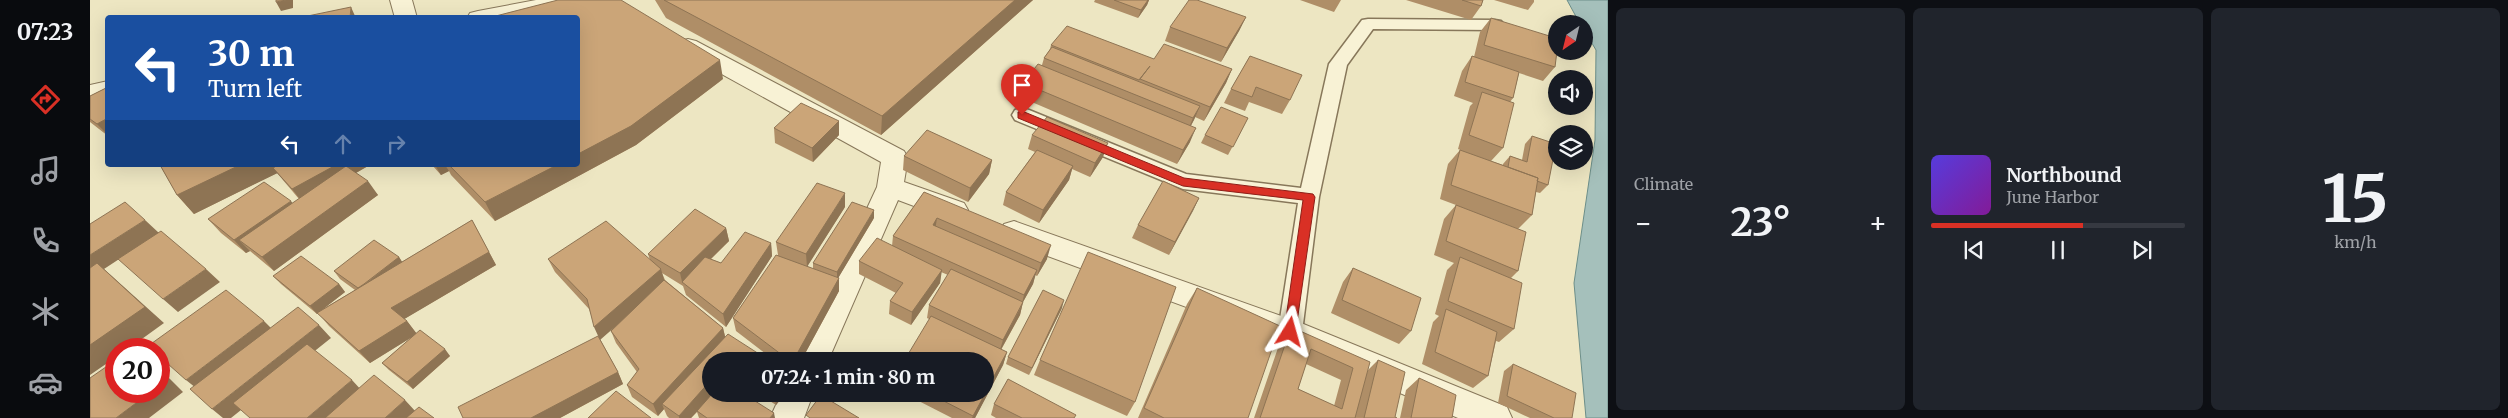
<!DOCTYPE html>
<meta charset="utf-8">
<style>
:root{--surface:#171b24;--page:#20242c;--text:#f1f3f6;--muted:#9ea1a6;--line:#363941;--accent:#d93025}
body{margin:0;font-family:Merriweather,serif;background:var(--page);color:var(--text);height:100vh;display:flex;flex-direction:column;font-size:19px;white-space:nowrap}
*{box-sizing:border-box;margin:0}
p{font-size:16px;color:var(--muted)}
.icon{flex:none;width:28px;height:28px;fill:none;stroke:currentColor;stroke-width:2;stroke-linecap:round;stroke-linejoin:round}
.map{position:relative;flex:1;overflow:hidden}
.panel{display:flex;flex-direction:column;gap:8px;padding:8px;background:#0d0f14;width:900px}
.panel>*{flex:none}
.top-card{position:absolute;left:15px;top:15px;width:475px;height:152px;border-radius:5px;box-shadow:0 5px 20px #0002;background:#1a4fa0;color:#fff;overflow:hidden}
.needle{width:32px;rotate:215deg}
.controls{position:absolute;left:1458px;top:15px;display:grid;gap:10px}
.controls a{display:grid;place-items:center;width:45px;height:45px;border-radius:50%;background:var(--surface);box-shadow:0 5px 20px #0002;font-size:25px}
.speed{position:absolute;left:15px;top:338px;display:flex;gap:10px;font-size:25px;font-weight:700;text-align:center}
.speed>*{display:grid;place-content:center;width:65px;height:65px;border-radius:50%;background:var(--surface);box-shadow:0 5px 20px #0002;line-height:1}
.speed .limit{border:8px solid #d22;background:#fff;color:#111}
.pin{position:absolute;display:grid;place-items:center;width:42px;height:42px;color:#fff;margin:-51px -21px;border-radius:50% 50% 50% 0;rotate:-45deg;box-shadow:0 0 5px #0007}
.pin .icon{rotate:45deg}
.me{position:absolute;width:55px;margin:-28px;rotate:8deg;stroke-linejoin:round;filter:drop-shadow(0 0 4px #0008)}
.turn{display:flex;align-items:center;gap:18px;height:105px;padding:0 20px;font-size:22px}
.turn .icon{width:65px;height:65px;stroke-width:2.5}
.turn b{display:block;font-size:35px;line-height:42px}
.lanes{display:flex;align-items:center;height:48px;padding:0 20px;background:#0003;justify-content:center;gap:25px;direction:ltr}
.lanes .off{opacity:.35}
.big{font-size:38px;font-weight:700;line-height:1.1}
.panel .widget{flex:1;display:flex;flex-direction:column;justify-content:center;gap:8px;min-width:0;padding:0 18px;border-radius:8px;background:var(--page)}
.panel .dial{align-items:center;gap:0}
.dial b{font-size:65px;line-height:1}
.song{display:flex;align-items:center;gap:15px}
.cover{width:60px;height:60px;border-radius:8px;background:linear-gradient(135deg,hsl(250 70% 55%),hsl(290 70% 35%))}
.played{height:5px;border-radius:2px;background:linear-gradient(90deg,var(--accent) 60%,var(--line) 60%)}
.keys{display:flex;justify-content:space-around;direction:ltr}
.heat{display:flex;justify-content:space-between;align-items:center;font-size:28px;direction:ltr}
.panel .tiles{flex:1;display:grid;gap:8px;grid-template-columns:repeat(3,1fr)}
.trip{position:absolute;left:612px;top:352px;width:292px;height:50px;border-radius:25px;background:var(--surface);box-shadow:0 5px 20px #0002;font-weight:700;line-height:50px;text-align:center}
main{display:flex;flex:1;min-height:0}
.dock{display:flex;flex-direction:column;width:90px;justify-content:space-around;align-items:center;background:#090b0e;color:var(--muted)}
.dock .icon{width:35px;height:35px}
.dock .current{color:var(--accent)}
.dock b{font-size:22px;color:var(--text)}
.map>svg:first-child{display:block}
.water{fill:#a5c0bb;stroke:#6c8e89}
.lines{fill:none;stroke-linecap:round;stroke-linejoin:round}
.lane-casing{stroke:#87775a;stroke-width:3}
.street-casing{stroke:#87775a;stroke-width:2}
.lane{fill:#f8f2d5;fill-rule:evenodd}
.street{fill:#f8f2d5;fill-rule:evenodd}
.wall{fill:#af8e67;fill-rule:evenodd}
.shaded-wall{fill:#8e7454}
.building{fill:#cba578;stroke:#8e7454;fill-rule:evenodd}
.route{fill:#d93025;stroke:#8d1f18}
</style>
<main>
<nav class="dock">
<b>07:23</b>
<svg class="icon current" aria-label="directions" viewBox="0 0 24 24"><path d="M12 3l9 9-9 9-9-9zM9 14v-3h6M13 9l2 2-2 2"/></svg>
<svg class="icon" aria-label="music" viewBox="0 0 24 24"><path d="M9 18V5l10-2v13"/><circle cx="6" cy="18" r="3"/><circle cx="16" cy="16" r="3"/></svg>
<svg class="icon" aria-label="phone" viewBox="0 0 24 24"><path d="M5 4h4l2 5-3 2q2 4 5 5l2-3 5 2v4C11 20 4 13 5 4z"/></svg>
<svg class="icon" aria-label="climate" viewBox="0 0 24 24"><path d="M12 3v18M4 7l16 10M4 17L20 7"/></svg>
<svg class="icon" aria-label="car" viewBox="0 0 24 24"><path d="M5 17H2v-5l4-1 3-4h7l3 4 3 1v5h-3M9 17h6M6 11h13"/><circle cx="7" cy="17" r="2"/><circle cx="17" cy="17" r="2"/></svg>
</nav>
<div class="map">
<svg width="1518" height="418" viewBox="0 0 1518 418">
<rect width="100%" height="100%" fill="#ede6c2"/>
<!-- water -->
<path class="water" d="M1477 0H1518V418H1496L1484 283 1505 140 1506 50 1494 30V24H1490Z"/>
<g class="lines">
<!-- lane casing -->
<g class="lane-casing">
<path id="lane" d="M1278 19 1405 20 1411 21 1414 25 1411 29 1405 30 1283 29 1257 65 1229 197 1212 332 1208 339 1200 342 1192 339 1188 332 1208 203 1093 189 925 120 922 115 925 110 932 108 939 110 1096 174 1211 188 1239 64 1272 20Z"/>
</g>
<!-- street casing -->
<g class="street-casing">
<path id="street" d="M300 0H322L327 18H305Z
M446 0H491L488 5 425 18H377L380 13 388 11Z
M598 39 606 41 814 151 818 158 814 182 874 203 878 210 874 217 864 221 808 200 738 361H706L787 187 791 162 590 51 587 46 590 41Z
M18 81V97L0 101V85Z
M924 221 1211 323 1417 407 1422 418H1368L1189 341 914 240 910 232 914 224Z
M691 394H723L714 418H680Z"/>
</g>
<!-- lane -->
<use href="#lane" class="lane"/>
<!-- street -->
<use href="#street" class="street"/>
</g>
<!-- wall -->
<path class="wall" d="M565 0H943L791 135 576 18Z
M1005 0H1059L1057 5 1048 18 1004 2Z
M1210 0H1251L1244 12Z
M1316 0H1393L1391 6 1381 20Z
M1404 0H1444V2L1438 10Z
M1156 17 1149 31 1131 62 1075 41 1080 27Z
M1401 18 1465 67 1453 81 1429 73 1423 98 1420 102 1413 148 1401 161 1413 165V164L1420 156 1432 160 1435 144 1442 136 1458 185 1450 193 1446 192 1442 215 1428 229 1400 218 1428 271 1421 278 1424 329 1409 342 1406 341 1398 376 1383 388 1332 364 1343 322 1349 316 1345 314 1357 270 1364 263 1344 255 1354 219 1366 205 1350 199 1358 164 1370 150 1377 153 1368 149 1380 106 1383 103 1364 96 1372 71 1382 56 1384 57 1390 32Z
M961 45 1064 59 1142 69 1136 83 1114 121 1105 117 1101 126 1100 142 1087 164 930 97 933 83 952 65 954 58 960 49Z
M1160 56 1200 100 1192 114 1159 102 1155 111 1134 103 1141 89Z
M633 79 546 145 405 221 361 175 359 171 351 175 342 165H488Z
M18 87V136L0 122V96Z
M1158 118 1138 155 1111 143 1115 135Z
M684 128 749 135 723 162 685 143Z
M942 135 1013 157 1000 177 982 169 979 180 949 223 913 205 916 192 945 152 938 149Z
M814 156 902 160 899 174 878 202 813 170Z
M70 165 278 166 266 173 288 195 184 271 160 251 156 253 131 233 118 219 203 203 209 199 187 173 104 214 87 195Z
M834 192 957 259 947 276 945 275 943 284 933 302 930 315 911 350 917 352 913 365 885 418H862L815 394H896L839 319 837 318 839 305 858 275 851 272 850 283 821 325 799 314 800 301 806 293 769 274V261L802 246 803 236Z
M1109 198 1079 255 1042 238 1048 225Z
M755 207 717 266 723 269V263L784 218 748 278 749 291 711 361H685L646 331 643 318 688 255 686 242Z
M382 220 406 265 314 319 317 321 326 333 360 356 323 389 299 370 292 363 322 337 280 363 239 326 228 313 227 314 191 284 183 276 249 284 255 292 233 309 265 290 250 279 244 271 309 257 312 262Z
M636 228 639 241 621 259 631 263 681 243 682 256 636 327 596 295 593 286 572 273 575 280 633 328 635 336 621 361V394L685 418H609L607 412 601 418H579L577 416 574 409 568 416 542 397 537 385 547 372 526 343 521 331 529 323 510 339 528 372 533 384 470 418H373L509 337 499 309 465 272 458 259 560 260 558 254Z
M1263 268 1321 331 1309 344 1241 313 1253 282Z
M1107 288 1158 418H1048L1097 304Z
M972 308 939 375 916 364 918 357Z
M1201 327 1277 371 1288 360 1305 417 1307 418H1164L1191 339ZM1216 364 1251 380 1244 406 1208 389Z
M950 360 1045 402 1037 416 944 375Z
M1423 364 1482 418H1440L1408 403 1414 371Z
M1329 378 1362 418H1310L1316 390Z
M669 394H695L686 405Z
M904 404 985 418H906L901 415Z"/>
<!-- shaded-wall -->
<path class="shaded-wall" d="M196 0H203V8L191 11 186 2Z
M925 0H943L791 135 792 116Z
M1058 0H1059L1057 5 1048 18 1051 10Z
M261 7 265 16V18H260Z
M1156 17 1149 31 1131 62 1137 48Z
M630 60 633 79 546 145 405 221 395 202 467 165H488V154Z
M1142 69 1136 83 1114 121 1120 107Z
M1110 106 1104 120 1097 132 1103 118Z
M18 118V135L7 124Z
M749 121V135L723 162 722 148Z
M1106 128 1100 142 1087 164 1093 150Z
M1018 143 1013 157 1000 177 1005 163Z
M902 160 899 174 878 202 880 188Z
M150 165H204L104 214 87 195Z
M246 165H277L278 166 213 203 202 189Z
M345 165H355L359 171 351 175Z
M983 166 979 180 949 223 953 210Z
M278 181 288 195 184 271 172 257Z
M755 193V207L717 267 716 254Z
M1109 198 1103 211 1079 255 1085 242Z
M201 201 212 215 149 240 160 251 156 253 144 240Z
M784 210V218L747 280V272Z
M847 218 845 231 843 225Z
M55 220 69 233 14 269 74 323 38 349H26V357L0 375V255Z
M636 228 639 241 595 284 592 282 593 286 590 273Z
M681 243 682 256 636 327 633 314Z
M961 245 957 259 947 276 951 263Z
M399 252 406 265 311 321 301 308Z
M309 257 314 265 269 289Z
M116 269 130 282 88 312 73 299Z
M571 269 575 283 510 340 504 327Z
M852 270 850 283 821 325 822 312Z
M947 270 943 284 933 302 930 315 909 353 913 340 931 307 934 295Z
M749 278V291L711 361H703Z
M249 284 255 292 227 314 220 306Z
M974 300 972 308 939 375 942 368Z
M174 321 187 334 111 392 96 380Z
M317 321 327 334 280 363 269 351Z
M229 325 241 338 141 418H133L122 409Z
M633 328 636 341 572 404 574 409 568 416 563 404Z
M355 349 360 356 323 389 317 382Z
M917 352 913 365 885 418H882L895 394H896V391Z
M69 368 93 392 59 418H26L62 391H69Z
M528 372 533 384 470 418H441Z
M262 380 273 392 243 418H217Z
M621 380V394H623L601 418H589V416Z
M684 394H695L686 405Z
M315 400 326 412 319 418H295Z
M684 413 685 418H680Z"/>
<!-- building -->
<path class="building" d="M186 0H196L186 2Z
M468 0H531L630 60 541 126 488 154V18H398Z
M574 0H925L792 116Z
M1024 0H1058L1051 10Z
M1099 0H1107L1156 17 1137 48 1080 27Z
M1372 0H1393L1391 6Z
M261 7 260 18H208Z
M1401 18 1466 38V51H1467L1465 67 1394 45Z
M977 26 1064 59 1074 44 1142 69 1120 107 1050 79 1060 66 1049 80 961 45Z
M962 47 1110 106 1103 118 954 58Z
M1160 56 1212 75 1200 100 1166 87 1162 97 1141 89Z
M1382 56 1429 72 1423 98 1375 82Z
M948 64 1106 128 1093 150 933 83Z
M18 87V118L7 124 0 119V96Z
M1392 92 1424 103 1413 148 1379 135Z
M711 103 749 121 722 148 684 128Z
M1131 107 1158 118 1143 147 1115 135Z
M957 117 1018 143 1005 163 942 135Z
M837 130 902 160 880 188 814 156Z
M1442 136 1466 144 1458 185 1447 181 1448 178 1418 167 1420 156 1437 162Z
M947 150 983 166 953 210 916 192Z
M1370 150 1448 178 1442 215 1361 185Z
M70 165H150L87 195Z
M188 165H246L202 189 183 168Z
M359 165H467L395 202Z
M256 166 278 181 172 257 149 240Z
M1073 181 1109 198 1085 242 1048 225Z
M174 182 201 201 144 240 118 219Z
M727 183 755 193 716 254 686 242Z
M834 192 961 245 951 263 847 218 843 225 947 270 934 295 803 236Z
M35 202 55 220 0 255V224Z
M762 202 784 210 747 272 723 263Z
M1366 205 1436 232 1428 271 1356 241Z
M605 209 636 228 590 273 558 254Z
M382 220 399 252 301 308 317 321 269 351 227 313Z
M516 221 571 269 504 327 497 299 458 259Z
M71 231 116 269 73 299 28 259Z
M655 232 681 243 633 314 592 282 615 257 631 263Z
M787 238 852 270 822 312 800 301 813 283 769 261Z
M284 240 309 257 274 284 268 288 244 271Z
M998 252 1086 287 1045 402 950 360Z
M686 255 749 278 703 361H700L643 318Z
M211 256 249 284 220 306 183 276Z
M1370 257 1432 283 1424 329 1358 301Z
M7 263 55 307 0 345V268Z
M1263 268 1331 298 1321 331 1252 300Z
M861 269 933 302 913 340 839 305Z
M574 280 633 328 563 404 537 385 549 369 521 331Z
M1107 288 1190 326 1158 418H1074L1054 408Z
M136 290 174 321 96 380 69 356V349H61L58 346Z
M953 290 974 300 942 368 918 357Z
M208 307 229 325 122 409 100 389Z
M1356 309 1407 332 1398 376 1345 352Z
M841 316 917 352 896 391V361H814Z
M1201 327 1280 362 1265 418H1170ZM1221 349 1263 368 1252 409 1208 389Z
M330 330 355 349 317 382 292 363Z
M638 334 680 361H621V380L589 416 572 404Z
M508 336 528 372 441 418H373L368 407Z
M217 344 262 380 217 418H160L143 403Z
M26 360V391H62L26 418H0V378Z
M1288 360 1315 372 1305 417 1307 418H1274Z
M1423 364 1486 393 1482 418H1464L1417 396Z
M69 372 77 380 69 386Z
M284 375 315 400 295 418H235Z
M1329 378 1366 395 1362 418H1321Z
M918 379 986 415 984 418H932L904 404Z
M526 391 561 418H498Z
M622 394H654L684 413 680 418H617L607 411Z
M840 394H895L883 416Z
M731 395 769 418H720L716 415Z
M329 407 344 418H316Z"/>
<!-- route -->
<path class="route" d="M932 111 1094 178 1223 194 1225 197 1205 336 1200 338 1194 332 1213 200 1093 186 928 118V112Z"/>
</svg>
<div class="controls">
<a><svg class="needle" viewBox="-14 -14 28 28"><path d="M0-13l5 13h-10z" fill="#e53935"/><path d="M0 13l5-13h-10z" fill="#9ea1a6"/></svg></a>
<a><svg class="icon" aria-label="sound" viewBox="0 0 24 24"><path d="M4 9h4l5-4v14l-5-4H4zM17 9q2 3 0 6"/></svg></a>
<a><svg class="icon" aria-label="layers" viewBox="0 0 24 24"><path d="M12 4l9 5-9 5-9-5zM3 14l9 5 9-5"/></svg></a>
</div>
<div class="speed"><div class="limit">20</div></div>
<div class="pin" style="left:932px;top:115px;background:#d93025"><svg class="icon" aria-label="arrive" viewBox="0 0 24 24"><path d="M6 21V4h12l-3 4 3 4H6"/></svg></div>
<svg class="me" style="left:1200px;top:332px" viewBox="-20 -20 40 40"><path d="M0-17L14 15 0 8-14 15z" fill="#d93025" stroke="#fff" stroke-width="4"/></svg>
<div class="trip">07:24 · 1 min · 80 m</div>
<div class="top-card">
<div class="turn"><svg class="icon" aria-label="left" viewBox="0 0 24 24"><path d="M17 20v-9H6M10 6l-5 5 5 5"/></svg><div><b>30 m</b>Turn left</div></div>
<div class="lanes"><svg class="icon" aria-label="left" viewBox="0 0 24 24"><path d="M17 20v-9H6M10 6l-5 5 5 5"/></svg><svg class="icon off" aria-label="ahead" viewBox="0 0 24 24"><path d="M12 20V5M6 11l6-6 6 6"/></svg><svg class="icon off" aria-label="right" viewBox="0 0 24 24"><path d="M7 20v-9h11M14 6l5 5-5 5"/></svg></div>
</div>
</div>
<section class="panel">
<div class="tiles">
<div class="widget"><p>Climate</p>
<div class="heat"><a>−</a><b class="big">23°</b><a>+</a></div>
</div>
<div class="widget">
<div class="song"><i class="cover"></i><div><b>Northbound</b><p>June Harbor</p></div></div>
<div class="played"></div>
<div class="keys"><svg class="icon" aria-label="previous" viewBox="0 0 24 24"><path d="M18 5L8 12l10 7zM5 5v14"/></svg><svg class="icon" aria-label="pause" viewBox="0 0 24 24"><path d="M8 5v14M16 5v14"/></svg><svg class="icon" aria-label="next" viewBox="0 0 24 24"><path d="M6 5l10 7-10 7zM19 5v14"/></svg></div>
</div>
<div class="widget dial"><b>15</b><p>km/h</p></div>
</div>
</section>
</main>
